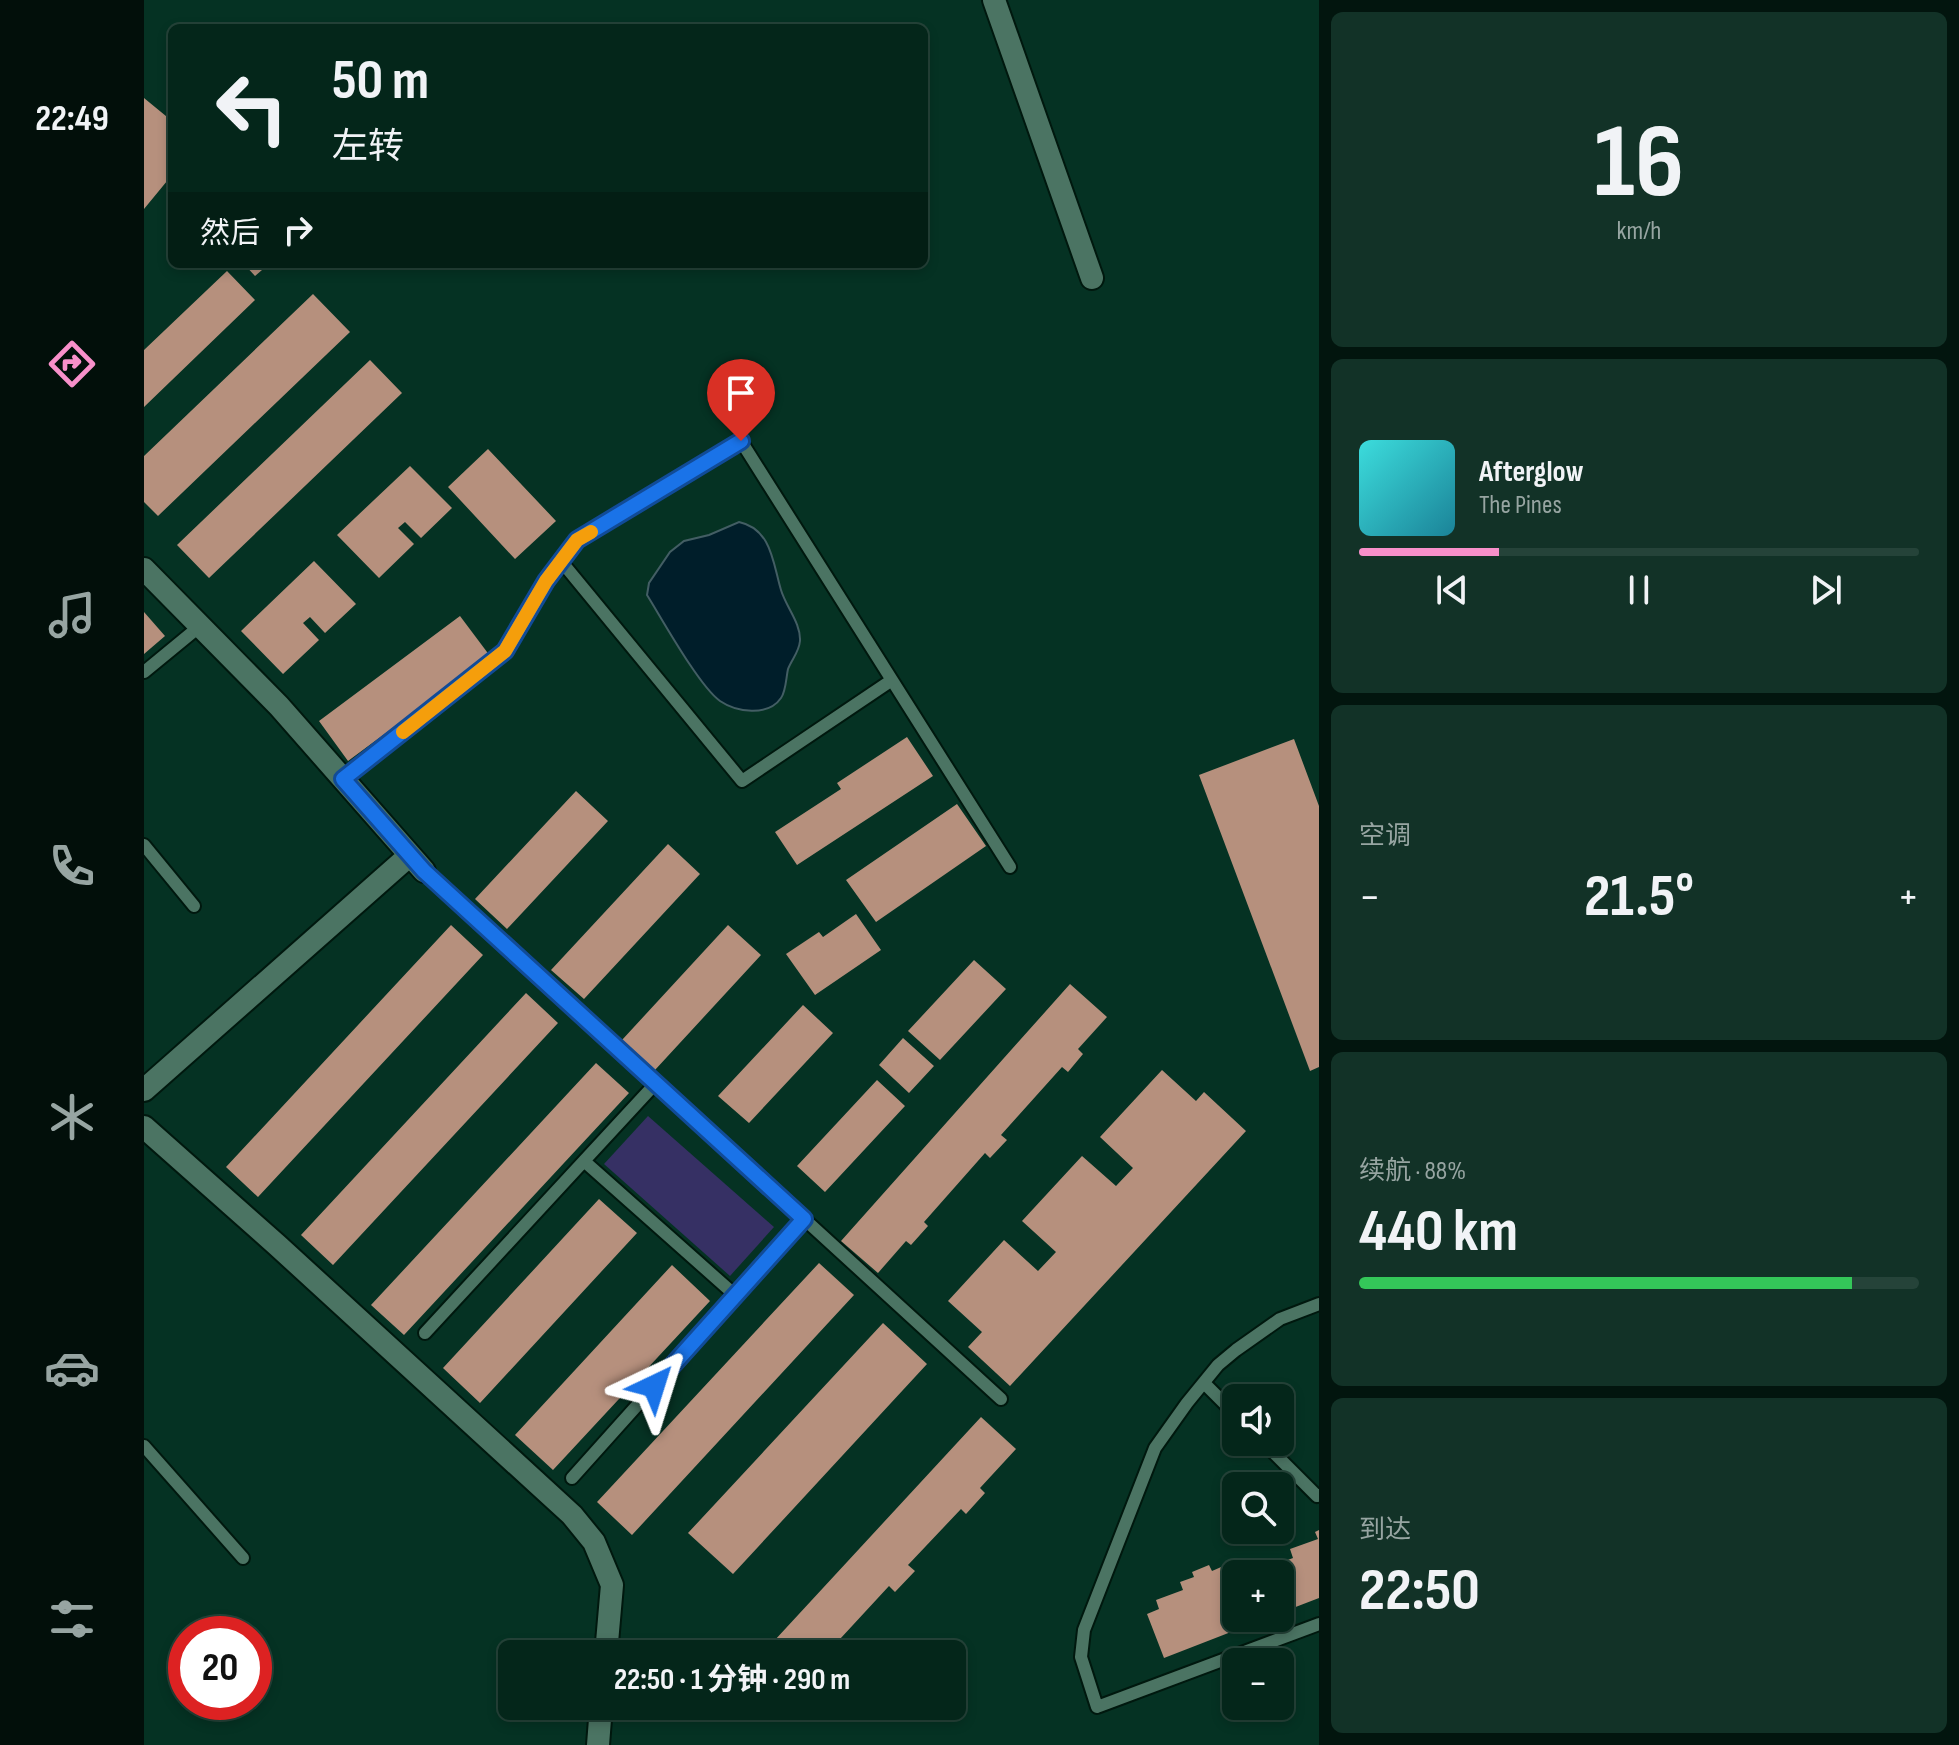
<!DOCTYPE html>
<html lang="zh">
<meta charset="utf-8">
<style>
:root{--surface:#04261a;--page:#123227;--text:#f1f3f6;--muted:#97a5a2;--line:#254339;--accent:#f890ca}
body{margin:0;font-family:"Sofia Sans Condensed","Noto Sans SC",sans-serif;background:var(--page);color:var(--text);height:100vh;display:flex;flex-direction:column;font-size:30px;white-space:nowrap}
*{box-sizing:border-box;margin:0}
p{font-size:26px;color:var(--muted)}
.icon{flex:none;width:44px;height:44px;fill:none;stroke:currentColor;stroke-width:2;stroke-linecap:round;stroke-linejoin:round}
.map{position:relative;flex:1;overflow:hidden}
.panel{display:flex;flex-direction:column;gap:12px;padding:12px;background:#02150e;width:640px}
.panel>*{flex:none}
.guide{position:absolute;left:24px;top:24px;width:760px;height:244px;border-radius:12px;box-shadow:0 4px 12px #0003,0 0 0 2px var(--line);background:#04261a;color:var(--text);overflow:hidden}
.buttons{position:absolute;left:1078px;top:1384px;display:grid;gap:16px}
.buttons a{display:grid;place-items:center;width:72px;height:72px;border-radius:12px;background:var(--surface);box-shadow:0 4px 12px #0003,0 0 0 2px var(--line);font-size:40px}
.speed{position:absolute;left:24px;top:1616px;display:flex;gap:16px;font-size:40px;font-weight:700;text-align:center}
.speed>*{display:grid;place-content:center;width:104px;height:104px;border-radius:50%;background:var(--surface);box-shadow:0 4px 12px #0003,0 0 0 2px var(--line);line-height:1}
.speed .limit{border:12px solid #d22;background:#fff;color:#111}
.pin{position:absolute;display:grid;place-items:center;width:68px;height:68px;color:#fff;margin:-82px -34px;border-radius:50% 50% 50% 0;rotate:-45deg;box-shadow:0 0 8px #0007}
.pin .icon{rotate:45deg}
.me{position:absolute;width:88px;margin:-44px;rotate:41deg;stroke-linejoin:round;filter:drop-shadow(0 0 6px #0008)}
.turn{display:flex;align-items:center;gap:28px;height:168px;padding:0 32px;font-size:36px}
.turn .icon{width:104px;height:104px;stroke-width:2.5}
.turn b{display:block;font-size:56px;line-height:68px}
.then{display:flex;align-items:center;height:76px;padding:0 32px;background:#0003;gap:16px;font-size:30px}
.big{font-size:60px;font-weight:700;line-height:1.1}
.panel .card{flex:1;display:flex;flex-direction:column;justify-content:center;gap:12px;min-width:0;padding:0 28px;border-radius:12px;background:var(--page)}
.panel .dial{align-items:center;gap:0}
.dial b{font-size:104px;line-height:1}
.song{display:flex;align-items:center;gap:24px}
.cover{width:96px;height:96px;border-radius:12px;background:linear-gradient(135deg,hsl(180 70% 55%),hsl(190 70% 35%))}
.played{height:8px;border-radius:4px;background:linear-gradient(90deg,var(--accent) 25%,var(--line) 25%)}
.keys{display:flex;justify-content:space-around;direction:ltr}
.heat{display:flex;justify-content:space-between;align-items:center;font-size:44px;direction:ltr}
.charge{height:12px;border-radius:6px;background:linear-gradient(90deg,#34c759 88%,var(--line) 0)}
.trip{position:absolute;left:354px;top:1640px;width:468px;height:80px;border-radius:12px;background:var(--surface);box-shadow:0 4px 12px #0003,0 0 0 2px var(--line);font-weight:700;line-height:80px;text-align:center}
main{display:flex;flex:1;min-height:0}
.dock{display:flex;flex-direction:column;width:144px;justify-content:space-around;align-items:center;background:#020f0a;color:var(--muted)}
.dock .icon{width:56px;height:56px}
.dock .current{color:var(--accent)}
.dock b{font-size:36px;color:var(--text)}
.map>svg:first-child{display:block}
.green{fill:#363064}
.water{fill:#001e2a;stroke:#435e64;stroke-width:2}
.building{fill:#b6907d}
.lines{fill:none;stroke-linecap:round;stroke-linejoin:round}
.service-casing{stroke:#00180e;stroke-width:16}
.minor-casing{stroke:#00180e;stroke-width:26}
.service{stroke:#4b7463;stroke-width:12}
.minor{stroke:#4b7463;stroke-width:22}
.route-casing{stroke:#114b97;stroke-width:20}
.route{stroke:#1a73e8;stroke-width:14}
.slow{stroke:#f59e0b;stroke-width:14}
</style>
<main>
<nav class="dock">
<b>22:49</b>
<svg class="icon current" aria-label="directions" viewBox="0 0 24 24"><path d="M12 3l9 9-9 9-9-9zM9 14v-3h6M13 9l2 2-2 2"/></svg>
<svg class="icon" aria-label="music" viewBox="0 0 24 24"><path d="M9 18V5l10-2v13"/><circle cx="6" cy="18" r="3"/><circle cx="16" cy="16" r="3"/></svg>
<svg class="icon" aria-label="phone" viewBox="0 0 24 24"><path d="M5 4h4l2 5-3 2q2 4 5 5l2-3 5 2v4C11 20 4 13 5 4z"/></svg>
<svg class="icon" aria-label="climate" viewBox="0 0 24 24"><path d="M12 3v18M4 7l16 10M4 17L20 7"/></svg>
<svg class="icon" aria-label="car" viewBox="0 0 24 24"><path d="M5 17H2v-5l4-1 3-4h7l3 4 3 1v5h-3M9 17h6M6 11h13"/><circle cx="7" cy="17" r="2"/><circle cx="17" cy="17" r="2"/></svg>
<svg class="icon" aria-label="filters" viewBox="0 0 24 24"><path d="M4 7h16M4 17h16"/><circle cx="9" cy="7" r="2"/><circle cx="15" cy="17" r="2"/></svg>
</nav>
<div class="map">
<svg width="1175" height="1745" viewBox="0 0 1175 1745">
<rect width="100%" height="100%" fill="#053223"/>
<!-- green -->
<path class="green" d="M504 1116 630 1227 586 1276 460 1164Z"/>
<!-- water -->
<path class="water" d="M595 522C628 529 629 564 637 590 642 607 657 623 656 641 655 652 648 659 644 669 642 678 642 691 637 698 624 717 592 712 576 701 555 686 518 619 503 595L505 583 526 552 540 541 565 535Z"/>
<!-- building -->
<path class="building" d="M0 98 28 121V175L0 209Z
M100 264H125L111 276Z
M83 271 111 300 0 407V350Z
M169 294 206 332 14 516 0 502V456Z
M226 360 258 393 65 578 33 545Z
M344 449 412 521 371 559 304 487Z
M266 466 308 508 277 538 261 522 254 528 270 544 235 578 193 535Z
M170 561 212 604 181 633 166 617 159 623 175 640 139 674 97 631Z
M0 612 21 636 0 654Z
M316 616 346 656 204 761 175 721Z
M763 737 789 776 653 865 631 832 697 789 693 783Z
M1150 739 1175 806V1067L1166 1071 1055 775Z
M432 791 464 821 363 929 331 899Z
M813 804 842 846 732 922 702 880Z
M524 844 556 874 440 999 407 970Z
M712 914 737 950 671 995 642 954 675 932 679 937Z
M307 925 339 955 114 1197 82 1167Z
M584 925 617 955 511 1070 478 1040Z
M830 960 862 989 796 1060 764 1031Z
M926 984 963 1017 934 1049 939 1054 924 1072 918 1067 857 1135 863 1140 846 1158 841 1153 780 1222 784 1226 767 1245 762 1241 734 1273 697 1241Z
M382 993 414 1023 189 1265 157 1235Z
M659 1005 689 1033 605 1123 574 1096Z
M759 1038 790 1066 765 1093 735 1065Z
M452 1063 485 1093 260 1335 227 1305Z
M1018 1070 1052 1101 1060 1092 1102 1131 866 1386 824 1347 838 1332 804 1301 860 1240 894 1271 912 1252 878 1221 938 1156 972 1186 989 1168 956 1137Z
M733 1080 761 1106 681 1192 653 1166Z
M455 1199 493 1233 336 1403 299 1368Z
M675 1263 710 1295 488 1535 453 1502Z
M528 1265 566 1301 409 1470 371 1435Z
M739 1323 783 1364 589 1574 544 1533Z
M837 1417 872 1449 836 1488 841 1493 822 1514 817 1509 764 1565 771 1571 751 1592 745 1586 684 1652 687 1654H618Z
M1175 1530V1598L1136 1613V1574H1092V1618H1123L1020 1658 1003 1614 1015 1609 1012 1600 1039 1590 1036 1582 1050 1577 1048 1572 1065 1565 1068 1571 1084 1564 1087 1572 1113 1561 1117 1570 1149 1558 1146 1549 1174 1539 1171 1532Z"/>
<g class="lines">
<!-- service casing -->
<g class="service-casing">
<path id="service" d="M417 561 598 781 748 680
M0 672 56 626
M199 779 361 651 402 581 433 540 597 441 866 867
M0 845 50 906
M280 871 857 1399
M440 1161 591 1295
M1175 1304 1136 1319 1092 1350 1074 1365 1043 1403 1011 1448 940 1630 937 1657 953 1707 1175 1624
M281 1333 512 1083
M1060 1383 1092 1415
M1119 1442 1173 1496 1175 1495
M0 1446 99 1558
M428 1478 660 1219"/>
</g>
<!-- minor casing -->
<g class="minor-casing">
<path id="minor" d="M850 0 948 278
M0 569 135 706 280 871
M0 1090 266 855
M0 1127 133 1245 428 1515 450 1542 468 1585 462 1654
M454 1745 457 1706"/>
</g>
<!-- service -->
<use href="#service" class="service"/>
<!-- minor -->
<use href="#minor" class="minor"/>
</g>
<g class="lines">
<!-- route casing -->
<g class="route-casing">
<path id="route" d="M510 1386 660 1219 280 871 199 779 361 651 402 581 433 540 597 441"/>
</g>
<!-- route -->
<use href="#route" class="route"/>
<!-- slow -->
<path class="slow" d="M259 732 361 651 402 581 433 540 447 532"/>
</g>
</svg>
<div class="buttons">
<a><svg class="icon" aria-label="sound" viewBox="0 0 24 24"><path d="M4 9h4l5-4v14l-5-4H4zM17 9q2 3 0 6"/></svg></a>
<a><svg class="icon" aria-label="search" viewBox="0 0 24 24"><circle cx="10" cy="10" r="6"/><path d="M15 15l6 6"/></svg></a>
<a>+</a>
<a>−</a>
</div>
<div class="speed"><div class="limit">20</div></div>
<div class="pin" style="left:597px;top:441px;background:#d93025"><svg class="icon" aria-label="arrive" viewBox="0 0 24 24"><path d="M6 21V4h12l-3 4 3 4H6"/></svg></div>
<svg class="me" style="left:510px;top:1386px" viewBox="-20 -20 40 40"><path d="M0-17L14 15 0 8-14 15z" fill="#1a73e8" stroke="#fff" stroke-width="4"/></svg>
<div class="trip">22:50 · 1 分钟 · 290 m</div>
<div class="guide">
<div class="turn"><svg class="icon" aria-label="left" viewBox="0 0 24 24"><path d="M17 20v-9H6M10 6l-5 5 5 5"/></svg><div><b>50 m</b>左转</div></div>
<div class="then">然后<svg class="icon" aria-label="right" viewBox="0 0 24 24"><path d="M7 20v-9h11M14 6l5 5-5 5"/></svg></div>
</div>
</div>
<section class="panel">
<div class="card dial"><b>16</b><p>km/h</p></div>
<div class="card">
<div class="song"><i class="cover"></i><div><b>Afterglow</b><p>The Pines</p></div></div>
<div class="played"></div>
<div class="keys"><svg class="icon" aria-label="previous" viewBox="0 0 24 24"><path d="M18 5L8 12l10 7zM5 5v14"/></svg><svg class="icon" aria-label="pause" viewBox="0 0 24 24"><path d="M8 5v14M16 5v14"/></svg><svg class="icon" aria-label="next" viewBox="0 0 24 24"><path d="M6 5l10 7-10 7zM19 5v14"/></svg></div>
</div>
<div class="card"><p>空调</p>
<div class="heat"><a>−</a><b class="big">21.5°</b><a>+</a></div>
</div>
<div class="card"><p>续航 · 88%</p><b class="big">440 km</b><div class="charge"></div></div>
<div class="card"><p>到达</p><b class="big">22:50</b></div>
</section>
</main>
